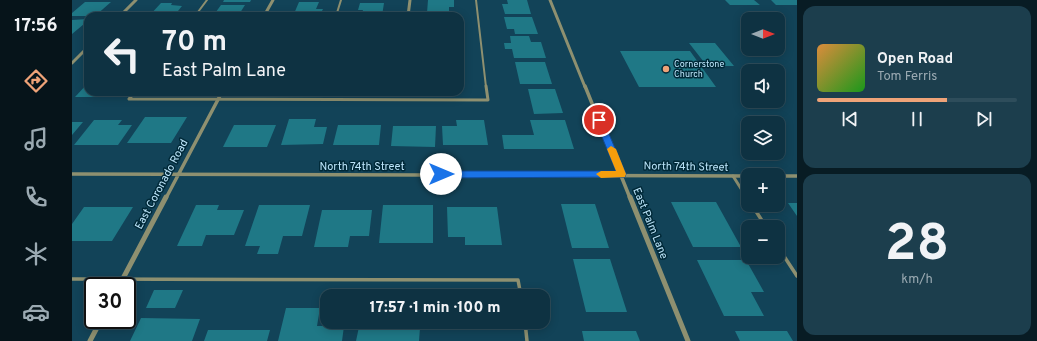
<!DOCTYPE html>
<meta charset="utf-8">
<style>
:root{--surface:#0e3242;--page:#1c3e4d;--text:#f1f3f6;--muted:#9baab2;--line:#2e4d5b;--accent:#efa378}
body{margin:0;font-family:Overpass,sans-serif;background:var(--page);color:var(--text);height:100vh;display:flex;flex-direction:column;font-size:15px;white-space:nowrap}
*{box-sizing:border-box;margin:0}
p{font-size:13px;color:var(--muted)}
.icon{flex:none;width:22px;height:22px;fill:none;stroke:currentColor;stroke-width:2;stroke-linecap:round;stroke-linejoin:round}
.map{position:relative;flex:1;overflow:hidden}
.sheet{display:flex;flex-direction:column;gap:6px;padding:6px;background:#081c24;width:240px}
.sheet>*{flex:none}
.hud{position:absolute;left:12px;top:12px;width:380px;height:84px;border-radius:12px;box-shadow:0 2px 10px #0003,0 0 0 1px var(--line);background:#0e3242;color:var(--text);overflow:hidden}
.needle{width:26px;rotate:90deg}
.buttons{position:absolute;left:669px;top:12px;display:grid;gap:8px}
.buttons a{display:grid;place-items:center;width:44px;height:44px;border-radius:8px;background:var(--surface);box-shadow:0 2px 10px #0003,0 0 0 1px var(--line);font-size:20px}
.speed{position:absolute;left:12px;top:277px;display:flex;gap:8px;font-size:20px;font-weight:700;text-align:center}
.speed>*{display:grid;place-content:center;width:52px;height:52px;border-radius:50%;background:var(--surface);box-shadow:0 2px 10px #0003,0 0 0 1px var(--line);line-height:1}
.speed .limit{border:2px solid #111;border-radius:6px;background:#fff;color:#111}
.pin{position:absolute;display:grid;place-items:center;width:34px;height:34px;color:#fff;margin:-17px;border:2px solid #fff;border-radius:50%;box-shadow:0 1px 4px #0007}
.me{position:absolute;width:44px;margin:-22px;rotate:90deg;stroke-linejoin:round;filter:drop-shadow(0 0 3px #0008)}
.turn{display:flex;align-items:center;gap:14px;height:84px;padding:0 12px;font-size:18px}
.turn .icon{width:52px;height:52px;stroke-width:2.5}
.turn b{display:block;font-size:28px;line-height:34px}
.sheet .tile{flex:1;display:flex;flex-direction:column;justify-content:center;gap:6px;min-width:0;padding:0 14px;border-radius:12px;background:var(--page)}
.sheet .dial{align-items:center;gap:0}
.dial b{font-size:52px;line-height:1}
.song{display:flex;align-items:center;gap:12px}
.cover{width:48px;height:48px;border-radius:6px;background:linear-gradient(135deg,hsl(30 70% 55%),hsl(120 70% 35%))}
.played{height:4px;border-radius:2px;background:linear-gradient(90deg,var(--accent) 65%,var(--line) 65%)}
.keys{display:flex;justify-content:space-around;direction:ltr}
.trip{position:absolute;left:248px;top:289px;width:230px;height:40px;border-radius:12px;background:var(--surface);box-shadow:0 2px 10px #0003,0 0 0 1px var(--line);font-weight:800;line-height:40px;text-align:center}
main{display:flex;flex:1;min-height:0}
.tabs{display:flex;flex-direction:column;width:72px;justify-content:space-around;align-items:center;background:#06141a;color:var(--muted)}
.tabs .icon{width:28px;height:28px}
.tabs .active{color:var(--accent)}
.tabs b{font-size:18px;color:var(--text)}
.map>svg:first-child{display:block}
.building{fill:#1f7886}
.lines{fill:none;stroke-linecap:round;stroke-linejoin:round}
.lane-far2{stroke:#8e9070;stroke-width:2}
.lane-far1{stroke:#8e9070;stroke-width:3}
.lane{stroke:#8e9070;stroke-width:3.5}
.street-far2{stroke:#8e9070;stroke-width:3}
.street-far1{stroke:#8e9070;stroke-width:3.5}
.street{stroke:#8e9070;stroke-width:5}
.route{fill:#1a73e8;stroke:#114b97}
.slow{fill:#f59e0b}
.poi-dot{fill:#efa378;stroke:#002938;stroke-width:1.5}
.labels{text-anchor:middle;stroke-width:3;stroke-linejoin:round;paint-order:stroke}
.far-poi-label{font-size:9px;fill:#bbe4f9;stroke:#002938;text-anchor:start}
.street-label{font-size:11px;fill:#bbe4f9;stroke:#002938}
</style>
<main>
<nav class="tabs">
<b>17:56</b>
<svg class="icon active" aria-label="directions" viewBox="0 0 24 24"><path d="M12 3l9 9-9 9-9-9zM9 14v-3h6M13 9l2 2-2 2"/></svg>
<svg class="icon" aria-label="music" viewBox="0 0 24 24"><path d="M9 18V5l10-2v13"/><circle cx="6" cy="18" r="3"/><circle cx="16" cy="16" r="3"/></svg>
<svg class="icon" aria-label="phone" viewBox="0 0 24 24"><path d="M5 4h4l2 5-3 2q2 4 5 5l2-3 5 2v4C11 20 4 13 5 4z"/></svg>
<svg class="icon" aria-label="climate" viewBox="0 0 24 24"><path d="M12 3v18M4 7l16 10M4 17L20 7"/></svg>
<svg class="icon" aria-label="car" viewBox="0 0 24 24"><path d="M5 17H2v-5l4-1 3-4h7l3 4 3 1v5h-3M9 17h6M6 11h13"/><circle cx="7" cy="17" r="2"/><circle cx="17" cy="17" r="2"/></svg>
</nav>
<div class="map">
<svg width="725" height="341" viewBox="0 0 725 341">
<rect width="100%" height="100%" fill="#124358"/>
<!-- building -->
<path class="building" d="M152 0H179L178 2H151Z
M356 0H382V7H377V13H355Z
M435 0H455L459 14H433L430 4H436Z
M653 0H682L688 5H658Z
M699 0H725V5H704Z
M13 2H39L23 16H0V13Z
M227 2H247L244 9H251L248 15 221 16Z
M89 3H100L99 5 110 6 102 16H77Z
M288 3H312L310 16H289L291 10H286Z
M149 5H173L166 16H141Z
M432 17H460L466 34H443L442 29H435Z
M16 19V23L12 24 0 34V20Z
M438 36H457L459 42H469L474 58H442L440 49H433L432 43H439Z
M617 43H643L662 66H635Z
M548 51H618L644 87H567Z
M443 62H473L480 84H448Z
M16 83V92H33L29 97H3Z
M456 89H483L491 113 462 114Z
M84 92H120L118 95H82Z
M73 117H115L99 143H55Z
M217 119H244L242 127H255L251 144 209 145Z
M22 120H50L46 125H60L46 145H2Z
M384 120H412L416 145H371L370 126H385Z
M458 120H493L502 149H432L430 135H462Z
M0 122H11L0 135Z
M162 125H204L195 147H151Z
M266 125H309L307 145H261Z
M321 126H364L363 147 319 146Z
M599 202H644L669 247H621Z
M716 203H725V216Z
M489 204H523L537 248H500Z
M124 205H147L145 210H172L162 235H134L130 246H105Z
M187 205H238L230 236H211L206 254H185L188 246H173Z
M311 205H361V243H307Z
M12 207H61L40 241H0V224Z
M375 207H425L430 245H393V237H376Z
M250 210H300L297 236H278L276 247H242Z
M501 259H538L555 312H514Z
M625 260H674L692 292H679L692 316H652Z
M82 290H111L103 308H74Z
M214 308H248L245 326H272L270 341H206Z
M69 318 128 319 120 341H58Z
M288 322H323V326L348 328 347 341H284Z
M136 330H198L195 341H132Z
M510 331H564L568 341H512Z
M663 331H715L721 341H668Z"/>
<g class="lines">
<!-- lane-far2 -->
<path class="lane-far2" d="M404 0 414 87
M123 16 135 0
M264 16 269 0"/>
<!-- lane-far1 -->
<path class="lane-far1" d="M63 92 57 99 416 100 414 86
M661 176 675 198"/>
<!-- lane -->
<path class="lane" d="M675 197 676 199
M680 205 694 227
M706 247 725 276
M0 279 446 280 449 296
M453 322 455 341"/>
<!-- street-far2 -->
<path class="street-far2" d="M478 0 513 87
M48 16 64 0
M192 16 201 0
M336 16 338 0
M0 63 16 47"/>
<!-- street-far1 -->
<path class="street-far1" d="M513 86 558 198
M0 174 676 176
M706 176H725
M94 198 150 92"/>
<!-- street -->
<path class="street" d="M558 197 616 341
M47 286 94 197
M18 341 29 320"/>
</g>
<!-- route -->
<path class="route" d="M527 117 531 120 554 174 553 177 369 178 364 174 369 171H544L523 120Z"/>
<!-- slow -->
<path class="slow" d="M539 146 544 149 554 174 553 177 529 178 524 174 529 171H544L535 149Z"/>
<!-- markers -->
<circle class="poi-dot" cx="594" cy="69" r="4"/>
<g class="labels">
<!-- far-poi labels -->
<g class="far-poi-label">
<text x="602" y="67">Cornerstone<tspan x="602" dy="10">Church</tspan></text>
</g>
<!-- street labels -->
<g class="street-label">
<text x="290" y="170">North 74th Street</text>
<text transform="translate(614 166) rotate(1)" y="4">North 74th Street</text>
<text transform="translate(89 184) rotate(-62)" y="4">East Coronado Road</text>
<text transform="translate(579 223) rotate(68)" y="4">East Palm Lane</text>
</g>
</g>
</svg>
<div class="buttons">
<a><svg class="needle" viewBox="-14 -14 28 28"><path d="M0-13l5 13h-10z" fill="#e53935"/><path d="M0 13l5-13h-10z" fill="#9baab2"/></svg></a>
<a><svg class="icon" aria-label="sound" viewBox="0 0 24 24"><path d="M4 9h4l5-4v14l-5-4H4zM17 9q2 3 0 6"/></svg></a>
<a><svg class="icon" aria-label="layers" viewBox="0 0 24 24"><path d="M12 4l9 5-9 5-9-5zM3 14l9 5 9-5"/></svg></a>
<a>+</a>
<a>−</a>
</div>
<div class="speed"><div class="limit">30</div></div>
<div class="pin" style="left:527px;top:120px;background:#d93025"><svg class="icon" aria-label="arrive" viewBox="0 0 24 24"><path d="M6 21V4h12l-3 4 3 4H6"/></svg></div>
<svg class="me" style="left:369px;top:174px" viewBox="-20 -20 40 40"><circle r="19" fill="#fff"/><path d="M0-13L10 11 0 6-10 11z" fill="#1a73e8"/></svg>
<div class="trip">17:57 · 1 min · 100 m</div>
<div class="hud">
<div class="turn"><svg class="icon" aria-label="left" viewBox="0 0 24 24"><path d="M17 20v-9H6M10 6l-5 5 5 5"/></svg><div><b>70 m</b>East Palm Lane</div></div>
</div>
</div>
<section class="sheet">
<div class="tile">
<div class="song"><i class="cover"></i><div><b>Open Road</b><p>Tom Ferris</p></div></div>
<div class="played"></div>
<div class="keys"><svg class="icon" aria-label="previous" viewBox="0 0 24 24"><path d="M18 5L8 12l10 7zM5 5v14"/></svg><svg class="icon" aria-label="pause" viewBox="0 0 24 24"><path d="M8 5v14M16 5v14"/></svg><svg class="icon" aria-label="next" viewBox="0 0 24 24"><path d="M6 5l10 7-10 7zM19 5v14"/></svg></div>
</div>
<div class="tile dial"><b>28</b><p>km/h</p></div>
</section>
</main>
